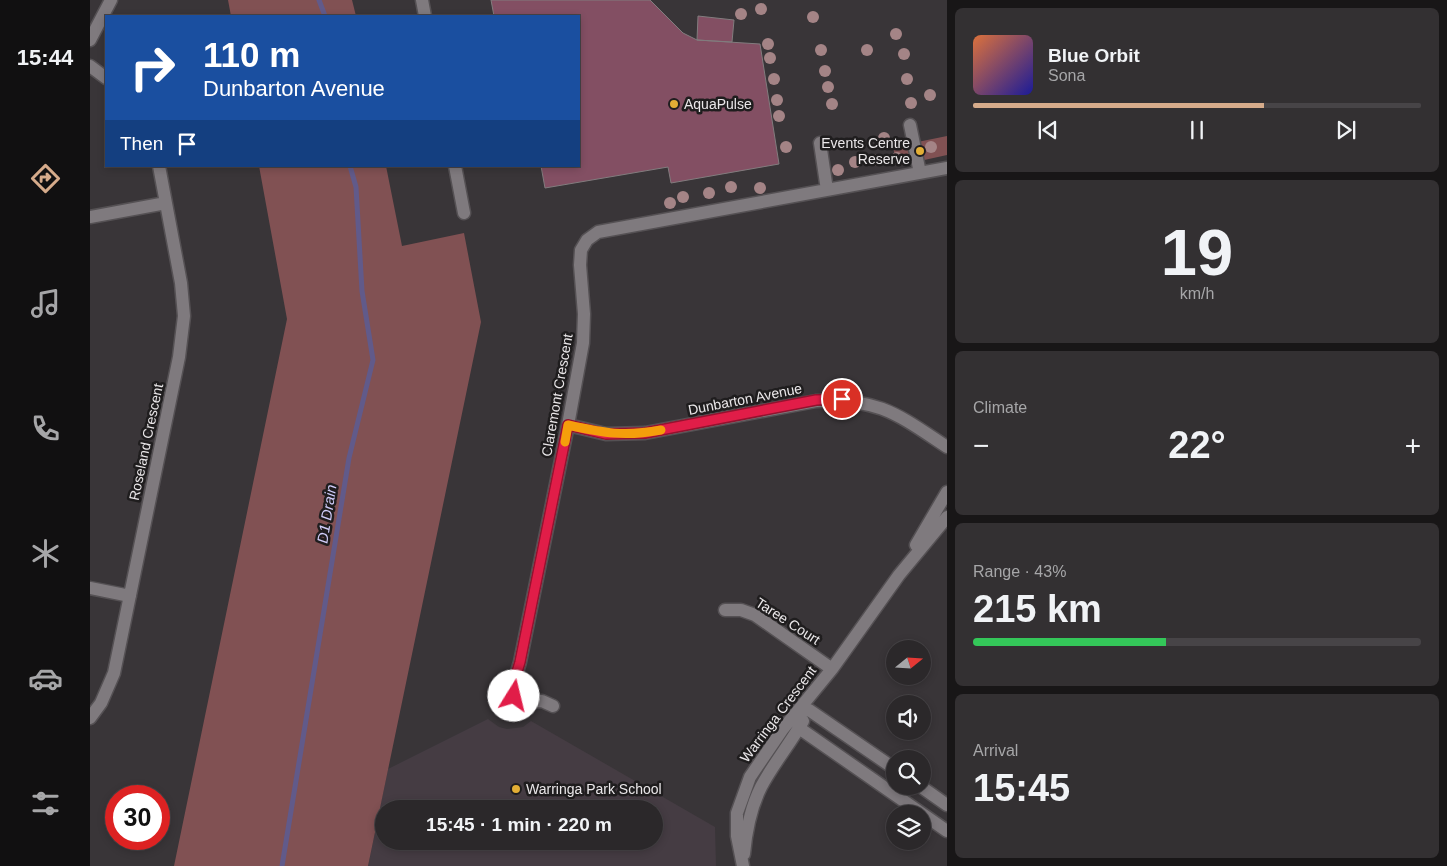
<!DOCTYPE html>
<meta charset="utf-8">
<style>
:root{--surface:#2b282a;--page:#333032;--text:#f1f3f6;--muted:#a6a6a8;--line:#474447;--accent:#d6ab8b}
body{margin:0;font-family:Helvetica,sans-serif;background:var(--page);color:var(--text);height:100vh;display:flex;flex-direction:column;font-size:19px;white-space:nowrap}
*{box-sizing:border-box;margin:0}
p{font-size:16px;color:var(--muted)}
.icon{flex:none;width:28px;height:28px;fill:none;stroke:currentColor;stroke-width:2;stroke-linecap:round;stroke-linejoin:round}
.map{position:relative;flex:1;overflow:hidden}
.side{display:flex;flex-direction:column;gap:8px;padding:8px;background:#181617;width:500px}
.side>*{flex:none}
.hud{position:absolute;left:15px;top:15px;width:475px;height:152px;border-radius:0px;box-shadow:0 2px 8px #0003,0 0 0 1px var(--line);background:#1a4fa0;color:#fff;overflow:hidden}
.needle{width:32px;rotate:72deg}
.controls{position:absolute;left:796px;top:640px;display:grid;gap:10px}
.controls a{display:grid;place-items:center;width:45px;height:45px;border-radius:50%;background:var(--surface);box-shadow:0 2px 8px #0003,0 0 0 1px var(--line);font-size:25px}
.speed{position:absolute;left:15px;top:785px;display:flex;gap:10px;font-size:25px;font-weight:700;text-align:center}
.speed>*{display:grid;place-content:center;width:65px;height:65px;border-radius:50%;background:var(--surface);box-shadow:0 2px 8px #0003,0 0 0 1px var(--line);line-height:1}
.speed .limit{border:8px solid #d22;background:#fff;color:#111}
.pin{position:absolute;display:grid;place-items:center;width:42px;height:42px;color:#fff;margin:-21px;border:2px solid #fff;border-radius:50%;box-shadow:0 1px 5px #0007}
.me{position:absolute;width:55px;margin:-28px;rotate:9deg;stroke-linejoin:round;filter:drop-shadow(0 0 4px #0008)}
.turn{display:flex;align-items:center;gap:18px;height:105px;padding:0 15px;font-size:22px}
.turn .icon{width:65px;height:65px;stroke-width:2.5}
.turn b{display:block;font-size:35px;line-height:42px}
.then{display:flex;align-items:center;height:48px;padding:0 15px;background:#0003;gap:10px;font-size:19px}
.big{font-size:38px;font-weight:800;line-height:1.1}
.side .widget{flex:1;display:flex;flex-direction:column;justify-content:center;gap:8px;min-width:0;padding:0 18px;border-radius:8px;background:var(--page)}
.side .dial{align-items:center;gap:0}
.dial b{font-size:65px;line-height:1}
.song{display:flex;align-items:center;gap:15px}
.cover{width:60px;height:60px;border-radius:8px;background:linear-gradient(135deg,hsl(20 70% 55%),hsl(240 70% 35%))}
.played{height:5px;border-radius:2px;background:linear-gradient(90deg,var(--accent) 65%,var(--line) 65%)}
.keys{display:flex;justify-content:space-around;direction:ltr}
.heat{display:flex;justify-content:space-between;align-items:center;font-size:28px;direction:ltr}
.charge{height:8px;border-radius:4px;background:linear-gradient(90deg,#34c759 43%,var(--line) 0)}
.trip{position:absolute;left:285px;top:800px;width:288px;height:50px;border-radius:25px;background:var(--surface);box-shadow:0 2px 8px #0003,0 0 0 1px var(--line);font-weight:800;line-height:50px;text-align:center}
main{display:flex;flex:1;min-height:0}
.menu{display:flex;flex-direction:column;width:90px;justify-content:space-around;align-items:center;background:#111011;color:var(--muted)}
.menu .icon{width:35px;height:35px}
.menu .current{color:var(--accent)}
.menu b{font-size:22px;color:var(--text)}
.map>svg:first-child{display:block}
.built{fill:#453c43;fill-rule:evenodd}
.green{fill:#815153}
.lines{fill:none;stroke-linecap:round;stroke-linejoin:round}
.stream{stroke:#615a8a;stroke-width:5}
.building{fill:#834f63;stroke:#827c7e}
.minor-casing{stroke:#555154;stroke-width:15}
.minor{stroke:#7f7a7e;stroke-width:12}
.tree{fill:#a48486}
.route-casing{stroke:#92132f;stroke-width:12}
.route{stroke:#e11d48;stroke-width:9}
.slow{stroke:#f59e0b;stroke-width:9}
.poi-dot{fill:#e3ae35;stroke:#1f1d1e;stroke-width:2}
.labels{text-anchor:middle;stroke-width:5;stroke-linejoin:round;paint-order:stroke}
.poi-label{font-size:14px;fill:#eae7e9;stroke:#1f1d1e;text-anchor:start}
.street-label{font-size:14px;fill:#eae7e9;stroke:#1f1d1e}
.water-label{font-size:15px;font-style:italic;fill:#d2cefb;stroke:#1f1d1e}
</style>
<main>
<nav class="menu">
<b>15:44</b>
<svg class="icon current" aria-label="directions" viewBox="0 0 24 24"><path d="M12 3l9 9-9 9-9-9zM9 14v-3h6M13 9l2 2-2 2"/></svg>
<svg class="icon" aria-label="music" viewBox="0 0 24 24"><path d="M9 18V5l10-2v13"/><circle cx="6" cy="18" r="3"/><circle cx="16" cy="16" r="3"/></svg>
<svg class="icon" aria-label="phone" viewBox="0 0 24 24"><path d="M5 4h4l2 5-3 2q2 4 5 5l2-3 5 2v4C11 20 4 13 5 4z"/></svg>
<svg class="icon" aria-label="climate" viewBox="0 0 24 24"><path d="M12 3v18M4 7l16 10M4 17L20 7"/></svg>
<svg class="icon" aria-label="car" viewBox="0 0 24 24"><path d="M5 17H2v-5l4-1 3-4h7l3 4 3 1v5h-3M9 17h6M6 11h13"/><circle cx="7" cy="17" r="2"/><circle cx="17" cy="17" r="2"/></svg>
<svg class="icon" aria-label="filters" viewBox="0 0 24 24"><path d="M4 7h16M4 17h16"/><circle cx="9" cy="7" r="2"/><circle cx="15" cy="17" r="2"/></svg>
</nav>
<div class="map">
<svg width="857" height="866" viewBox="0 0 857 866">
<rect width="100%" height="100%" fill="#393538"/>
<!-- built -->
<path class="built" d="M398 719 409 727 417 729 433 727 441 721 625 827 626 866H278L298 769ZM294 809H564V841H294Z"/>
<!-- green -->
<path class="green" d="M138 0H262L266 16H141Z
M857 136V155L807 166 803 147Z
M169 166H296L312 246 374 233 391 322 278 866H84L197 319Z"/>
<g class="lines">
<!-- stream -->
<path class="stream" d="M229 0 235 16
M192 866 259 458 283 360 272 291 266 187 260 166"/>
</g>
<!-- building -->
<path class="building" d="M401 0H560L593 33 607 40 670 44 689 164 581 183 578 167 455 188 451 166H489V16H404Z
M608 16 644 20 642 42 607 40Z"/>
<g class="lines">
<!-- minor casing -->
<g class="minor-casing">
<path id="minor" d="M332 0 335 16
M0 40 21 0
M0 66 16 78
M820 125 830 173
M730 143 737 190
M365 166 374 213
M0 217 76 203
M478 425 516 434 555 433 726 401C789 398 807 414 857 447
M826 545 857 492
M0 588 40 596
M635 610H651L665 615 742 669
M463 706 452 701 430 702 424 696 422 689 430 662 478 425 493 343 494 314 490 265 491 250 497 240 508 232 857 168
M0 718 11 703 24 673 89 357 94 316 91 283 69 166
M805 769 719 710 706 713 709 728 857 831
M830 786 857 805
M654 854C656 832 661 807 671 787 683 764 700 744 713 721
M653 866 647 836V813L660 777 692 730 742 669 809 575 857 517"/>
</g>
<!-- minor -->
<use href="#minor" class="minor"/>
</g>
<!-- trees -->
<g class="tree">
<circle cx="671" cy="9" r="6"/>
<circle cx="651" cy="14" r="6"/>
<circle cx="723" cy="17" r="6"/>
<circle cx="806" cy="34" r="6"/>
<circle cx="678" cy="44" r="6"/>
<circle cx="731" cy="50" r="6"/>
<circle cx="777" cy="50" r="6"/>
<circle cx="814" cy="54" r="6"/>
<circle cx="680" cy="58" r="6"/>
<circle cx="735" cy="71" r="6"/>
<circle cx="684" cy="79" r="6"/>
<circle cx="817" cy="79" r="6"/>
<circle cx="738" cy="87" r="6"/>
<circle cx="840" cy="95" r="6"/>
<circle cx="687" cy="100" r="6"/>
<circle cx="821" cy="103" r="6"/>
<circle cx="742" cy="104" r="6"/>
<circle cx="689" cy="116" r="6"/>
<circle cx="794" cy="138" r="6"/>
<circle cx="696" cy="147" r="6"/>
<circle cx="841" cy="147" r="6"/>
<circle cx="807" cy="158" r="6"/>
<circle cx="784" cy="160" r="6"/>
<circle cx="765" cy="162" r="6"/>
<circle cx="748" cy="170" r="6"/>
<circle cx="641" cy="187" r="6"/>
<circle cx="670" cy="188" r="6"/>
<circle cx="619" cy="193" r="6"/>
<circle cx="593" cy="197" r="6"/>
<circle cx="580" cy="203" r="6"/>
</g>
<g class="lines">
<!-- route casing -->
<g class="route-casing">
<path id="route" d="M424 696 422 689 430 662 478 425 516 434 555 433 726 400 752 399"/>
</g>
<!-- route -->
<use href="#route" class="route"/>
<!-- slow -->
<path class="slow" d="M475 442 478 425C514 433 534 437 571 430"/>
</g>
<!-- markers -->
<g class="poi-dot">
<circle cx="584" cy="104" r="5"/>
<circle cx="830" cy="151" r="5"/>
<circle cx="426" cy="789" r="5"/>
</g>
<g class="labels">
<!-- poi labels -->
<g class="poi-label">
<text x="594" y="109">AquaPulse</text>
<text x="820" y="148" text-anchor="end">Events Centre<tspan x="820" dy="16">Reserve</tspan></text>
<text x="436" y="794">Warringa Park School</text>
</g>
<!-- street labels -->
<g class="street-label">
<text transform="translate(467 395) rotate(-80)" y="5">Claremont Crescent</text>
<text transform="translate(655 399) rotate(-11)" y="5">Dunbarton Avenue</text>
<text transform="translate(56 442) rotate(-78)" y="5">Roseland Crescent</text>
<text transform="translate(698 621) rotate(33)" y="5">Taree Court</text>
<text transform="translate(688 714) rotate(-53)" y="5">Warringa Crescent</text>
</g>
<!-- water labels -->
<g class="water-label">
<text transform="translate(237 514) rotate(-81)" y="5">D1 Drain</text>
</g>
</g>
</svg>
<div class="controls">
<a><svg class="needle" viewBox="-14 -14 28 28"><path d="M0-13l5 13h-10z" fill="#e53935"/><path d="M0 13l5-13h-10z" fill="#a6a6a8"/></svg></a>
<a><svg class="icon" aria-label="sound" viewBox="0 0 24 24"><path d="M4 9h4l5-4v14l-5-4H4zM17 9q2 3 0 6"/></svg></a>
<a><svg class="icon" aria-label="search" viewBox="0 0 24 24"><circle cx="10" cy="10" r="6"/><path d="M15 15l6 6"/></svg></a>
<a><svg class="icon" aria-label="layers" viewBox="0 0 24 24"><path d="M12 4l9 5-9 5-9-5zM3 14l9 5 9-5"/></svg></a>
</div>
<div class="speed"><div class="limit">30</div></div>
<div class="pin" style="left:752px;top:399px;background:#d93025"><svg class="icon" aria-label="arrive" viewBox="0 0 24 24"><path d="M6 21V4h12l-3 4 3 4H6"/></svg></div>
<svg class="me" style="left:424px;top:696px" viewBox="-20 -20 40 40"><circle r="19" fill="#fff"/><path d="M0-13L10 11 0 6-10 11z" fill="#e11d48"/></svg>
<div class="trip">15:45 · 1 min · 220 m</div>
<div class="hud">
<div class="turn"><svg class="icon" aria-label="right" viewBox="0 0 24 24"><path d="M7 20v-9h11M14 6l5 5-5 5"/></svg><div><b>110 m</b>Dunbarton Avenue</div></div>
<div class="then">Then<svg class="icon" aria-label="arrive" viewBox="0 0 24 24"><path d="M6 21V4h12l-3 4 3 4H6"/></svg></div>
</div>
</div>
<section class="side">
<div class="widget">
<div class="song"><i class="cover"></i><div><b>Blue Orbit</b><p>Sona</p></div></div>
<div class="played"></div>
<div class="keys"><svg class="icon" aria-label="previous" viewBox="0 0 24 24"><path d="M18 5L8 12l10 7zM5 5v14"/></svg><svg class="icon" aria-label="pause" viewBox="0 0 24 24"><path d="M8 5v14M16 5v14"/></svg><svg class="icon" aria-label="next" viewBox="0 0 24 24"><path d="M6 5l10 7-10 7zM19 5v14"/></svg></div>
</div>
<div class="widget dial"><b>19</b><p>km/h</p></div>
<div class="widget"><p>Climate</p>
<div class="heat"><a>−</a><b class="big">22°</b><a>+</a></div>
</div>
<div class="widget"><p>Range · 43%</p><b class="big">215 km</b><div class="charge"></div></div>
<div class="widget"><p>Arrival</p><b class="big">15:45</b></div>
</section>
</main>
